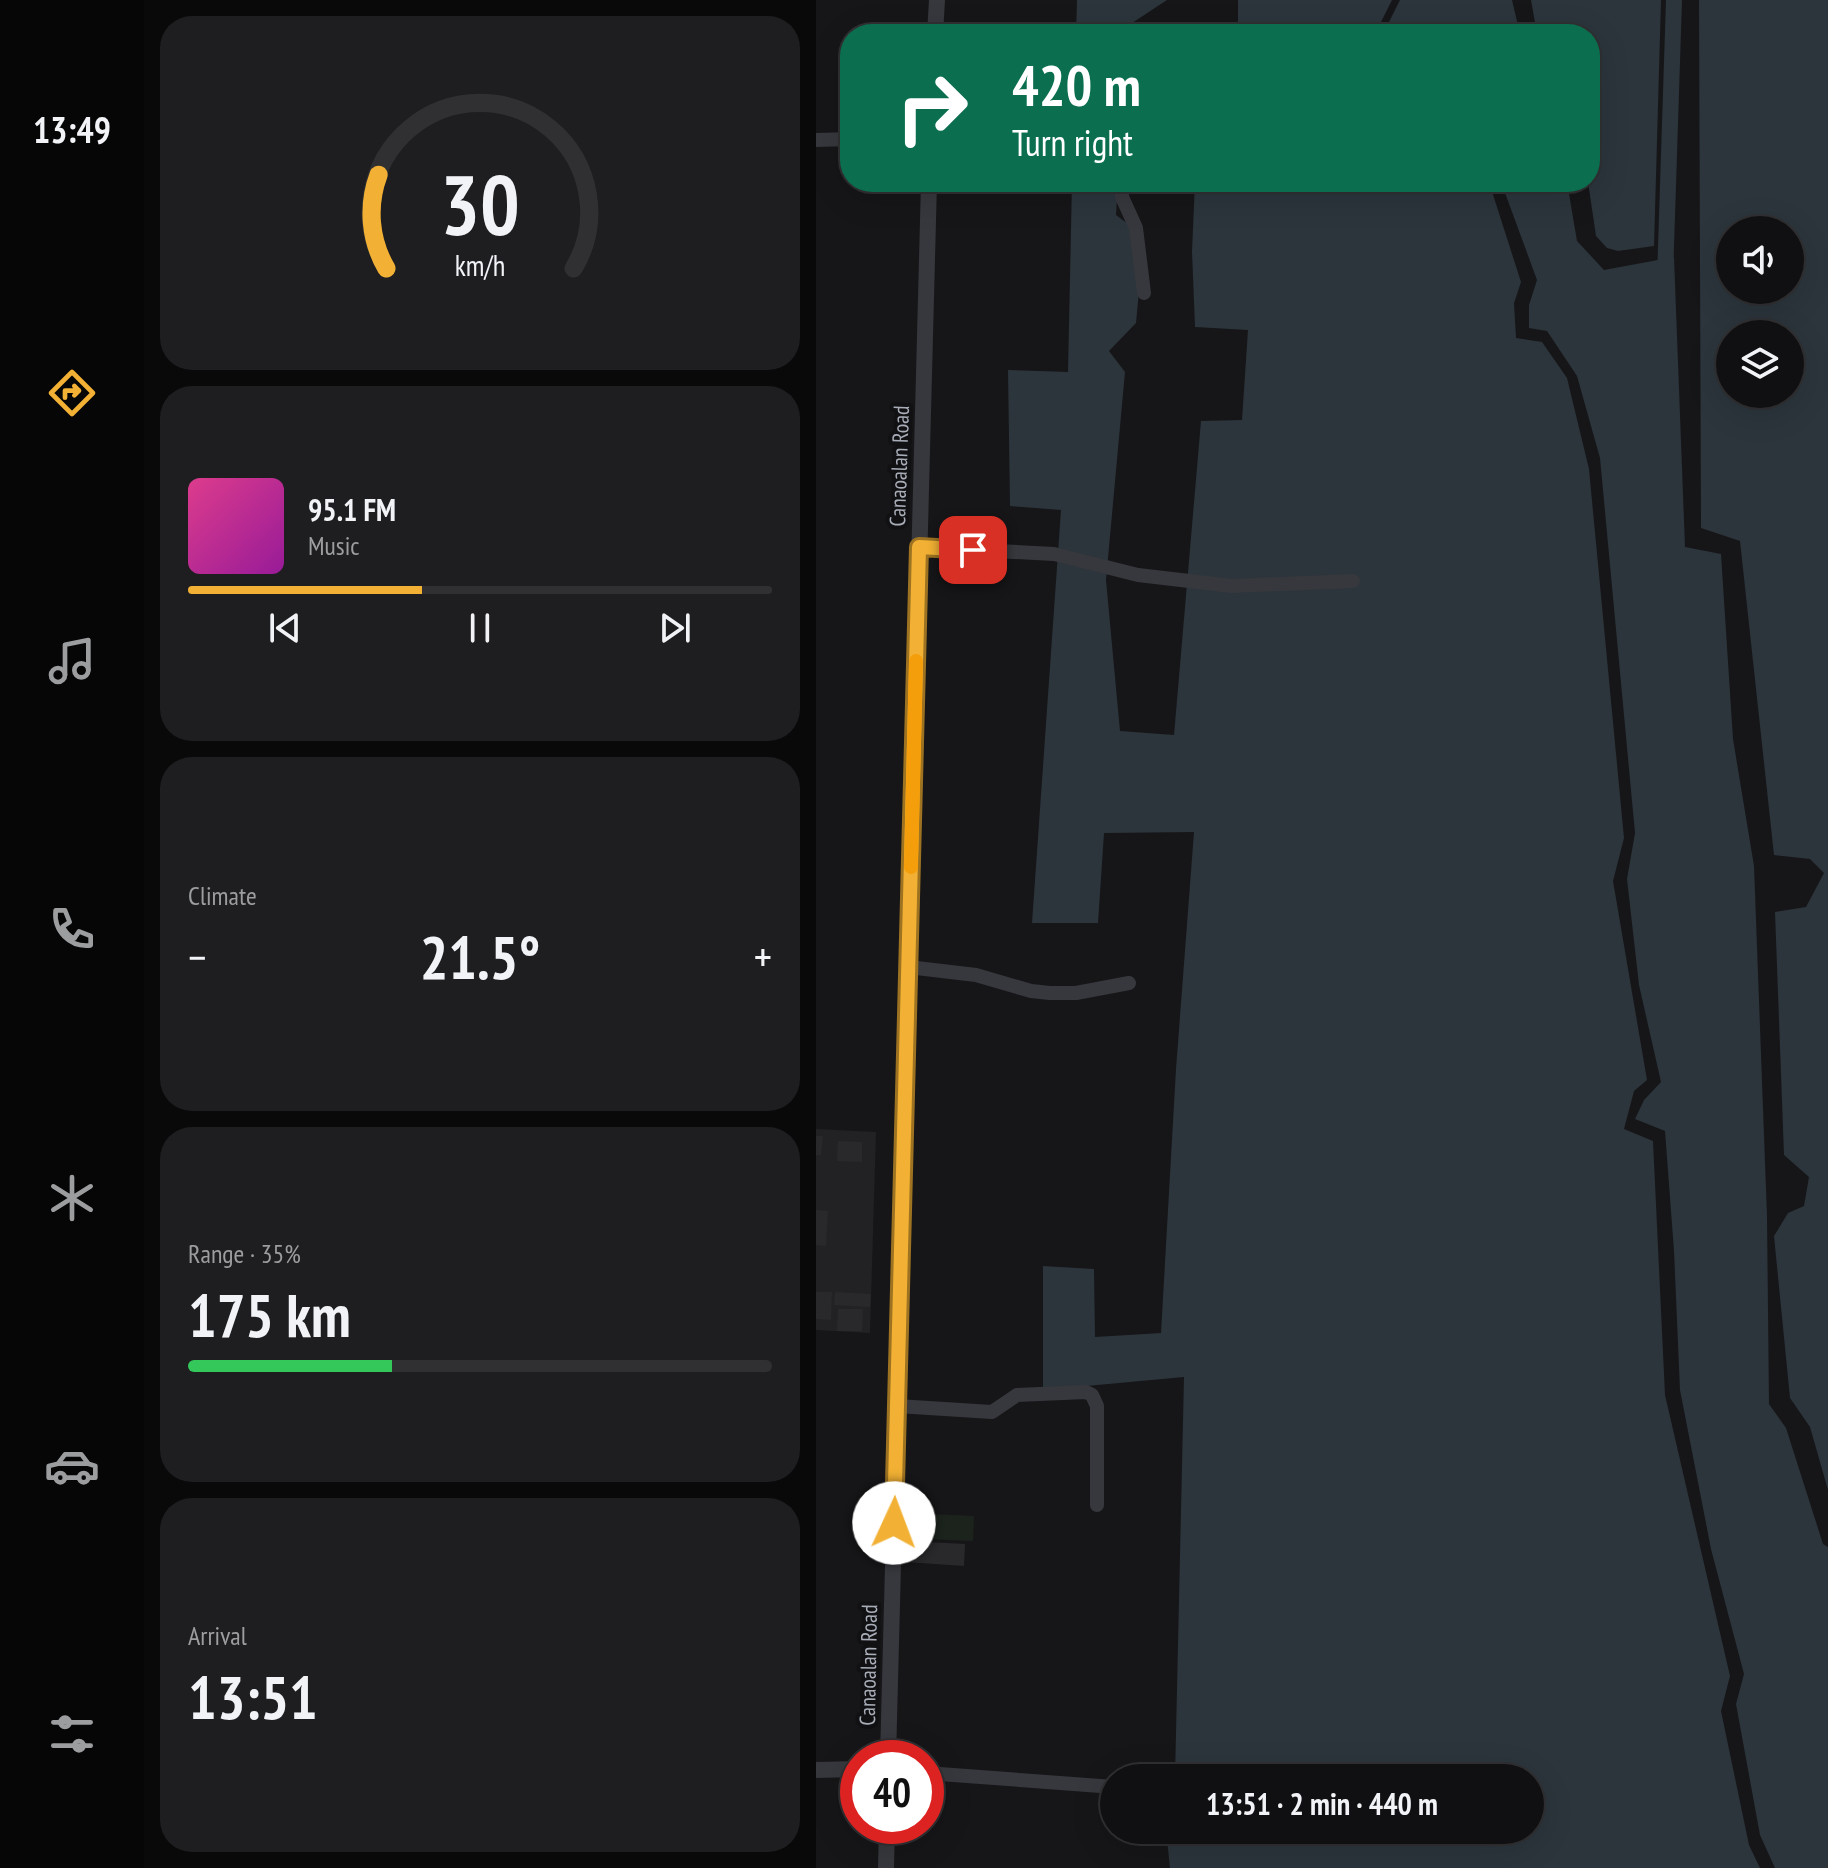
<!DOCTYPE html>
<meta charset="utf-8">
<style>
:root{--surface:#101012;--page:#1e1e20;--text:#f1f3f6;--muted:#9c9d9f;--line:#303032;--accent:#f2b134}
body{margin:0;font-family:"PT Sans Narrow",sans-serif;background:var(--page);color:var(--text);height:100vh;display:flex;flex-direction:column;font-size:30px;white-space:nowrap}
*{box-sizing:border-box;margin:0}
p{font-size:26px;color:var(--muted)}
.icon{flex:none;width:44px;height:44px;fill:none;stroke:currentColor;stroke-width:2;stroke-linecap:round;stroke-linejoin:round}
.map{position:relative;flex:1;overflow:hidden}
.details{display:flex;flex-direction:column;gap:16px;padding:16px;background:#09090a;width:672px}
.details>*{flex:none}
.banner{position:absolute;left:24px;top:24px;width:760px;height:168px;border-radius:32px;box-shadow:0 8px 32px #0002,0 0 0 2px var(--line);background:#0b6e4f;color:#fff;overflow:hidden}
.buttons{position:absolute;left:900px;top:216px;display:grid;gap:16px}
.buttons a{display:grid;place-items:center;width:88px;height:88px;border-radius:50%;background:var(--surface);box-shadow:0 8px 32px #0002,0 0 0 2px var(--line);font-size:40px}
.speed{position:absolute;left:24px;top:1740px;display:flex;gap:16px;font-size:40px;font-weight:700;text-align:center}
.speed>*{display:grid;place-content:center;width:104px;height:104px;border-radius:50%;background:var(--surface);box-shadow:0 8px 32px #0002,0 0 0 2px var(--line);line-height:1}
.speed .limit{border:12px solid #d22;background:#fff;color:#111}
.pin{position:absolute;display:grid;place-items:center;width:68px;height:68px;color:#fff;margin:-34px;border-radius:16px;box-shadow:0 4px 12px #0006}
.me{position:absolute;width:88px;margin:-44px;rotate:2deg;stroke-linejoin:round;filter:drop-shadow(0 0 6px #0008)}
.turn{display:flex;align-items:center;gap:28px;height:168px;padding:0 40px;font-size:36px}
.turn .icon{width:104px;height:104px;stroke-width:2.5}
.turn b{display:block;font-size:56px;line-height:68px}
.big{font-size:60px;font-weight:700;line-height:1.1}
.details .tile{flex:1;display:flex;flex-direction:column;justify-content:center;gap:12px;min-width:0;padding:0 28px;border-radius:32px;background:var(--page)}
.details .dial{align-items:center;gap:0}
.dial svg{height:208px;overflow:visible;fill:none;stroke:var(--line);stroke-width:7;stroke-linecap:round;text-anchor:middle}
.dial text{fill:var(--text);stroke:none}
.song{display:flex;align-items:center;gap:24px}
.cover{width:96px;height:96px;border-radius:12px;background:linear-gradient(135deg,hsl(330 70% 55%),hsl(300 70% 35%))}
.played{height:8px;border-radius:4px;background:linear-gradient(90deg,var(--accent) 40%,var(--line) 40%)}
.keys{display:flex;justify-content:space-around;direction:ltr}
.heat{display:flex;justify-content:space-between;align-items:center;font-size:44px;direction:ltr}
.charge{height:12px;border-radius:6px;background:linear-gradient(90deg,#34c759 35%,var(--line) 0)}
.trip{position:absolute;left:284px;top:1764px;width:444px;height:80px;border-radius:40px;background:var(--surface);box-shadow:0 8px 32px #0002,0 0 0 2px var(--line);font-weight:700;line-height:80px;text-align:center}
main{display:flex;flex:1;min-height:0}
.tabs{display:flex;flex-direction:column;width:144px;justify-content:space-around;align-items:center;background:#060607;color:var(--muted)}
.tabs .icon{width:56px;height:56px}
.tabs .on{color:var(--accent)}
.tabs b{font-size:36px;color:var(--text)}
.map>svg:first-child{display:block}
.built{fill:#222225}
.park{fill:#1c231d}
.water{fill:#2c353c;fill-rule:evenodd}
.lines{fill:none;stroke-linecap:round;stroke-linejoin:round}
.canal{stroke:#2c353c;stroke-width:16}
.building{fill:#29292c}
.minor{stroke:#37383d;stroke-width:14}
.tertiary{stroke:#37383d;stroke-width:16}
.route-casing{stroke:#9d7322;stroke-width:20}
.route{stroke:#f2b134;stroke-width:14}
.slow{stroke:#f59e0b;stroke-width:14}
.labels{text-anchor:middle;stroke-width:8;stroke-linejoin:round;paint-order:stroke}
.street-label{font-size:22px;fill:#a8adb8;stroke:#111113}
</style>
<main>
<nav class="tabs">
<b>13:49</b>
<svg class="icon on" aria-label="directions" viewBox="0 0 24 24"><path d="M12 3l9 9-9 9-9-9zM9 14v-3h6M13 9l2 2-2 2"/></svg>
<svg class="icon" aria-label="music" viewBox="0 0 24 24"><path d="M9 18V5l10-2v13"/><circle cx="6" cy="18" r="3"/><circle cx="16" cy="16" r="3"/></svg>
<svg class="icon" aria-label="phone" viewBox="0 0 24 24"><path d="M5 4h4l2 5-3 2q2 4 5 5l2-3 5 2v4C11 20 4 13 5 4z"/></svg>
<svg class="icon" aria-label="climate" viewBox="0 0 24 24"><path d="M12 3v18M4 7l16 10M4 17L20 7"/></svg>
<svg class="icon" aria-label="car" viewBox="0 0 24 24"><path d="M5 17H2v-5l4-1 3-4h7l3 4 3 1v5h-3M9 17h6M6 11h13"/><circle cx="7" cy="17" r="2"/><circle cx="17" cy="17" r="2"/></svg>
<svg class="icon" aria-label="filters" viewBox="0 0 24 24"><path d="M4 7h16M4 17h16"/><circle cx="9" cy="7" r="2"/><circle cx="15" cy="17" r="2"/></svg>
</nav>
<section class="details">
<div class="tile dial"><svg viewBox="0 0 100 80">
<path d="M14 69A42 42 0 1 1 86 69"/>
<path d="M14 69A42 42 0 0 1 11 33" stroke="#f2b134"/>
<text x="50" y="56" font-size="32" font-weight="700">30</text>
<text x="50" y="72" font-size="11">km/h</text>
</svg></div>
<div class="tile">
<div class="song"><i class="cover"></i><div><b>95.1 FM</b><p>Music</p></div></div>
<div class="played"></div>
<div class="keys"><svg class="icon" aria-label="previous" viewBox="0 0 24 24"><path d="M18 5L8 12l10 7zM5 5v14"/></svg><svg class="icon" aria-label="pause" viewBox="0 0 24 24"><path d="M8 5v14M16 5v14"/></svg><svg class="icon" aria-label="next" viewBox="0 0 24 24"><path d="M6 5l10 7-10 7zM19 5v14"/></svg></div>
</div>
<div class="tile"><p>Climate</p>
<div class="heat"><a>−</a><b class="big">21.5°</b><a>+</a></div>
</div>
<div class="tile"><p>Range · 35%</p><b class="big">175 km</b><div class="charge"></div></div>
<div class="tile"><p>Arrival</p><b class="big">13:51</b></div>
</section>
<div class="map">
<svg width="1012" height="1868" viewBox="0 0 1012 1868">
<rect width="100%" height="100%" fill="#161618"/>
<!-- built -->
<path class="built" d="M0 1129 60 1132 54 1333 0 1330Z"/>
<!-- park -->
<path class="park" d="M88 1513 158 1516 157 1541 87 1538Z"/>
<!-- water -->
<path class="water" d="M261 0H351L310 27V34H260Z
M422 0H576L559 34H422Z
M584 0H696L704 34H567Z
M715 0H845L838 246 802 251 791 248 780 236 772 182 774 34H721Z
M883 0H1012V1490L994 1427 974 1398 958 1236 972 1213 988 1206 993 1177 968 1155 959 912 990 907 1008 873 994 859 958 855 924 541 885 528ZM974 230V290H914V230ZM914 334H974V394H914Z
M256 182H302L300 215 316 227 323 291 320 323 293 351 309 372 290 580 304 731 358 735 385 421 426 420 432 330 379 327 376 251 379 182H673L705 282 698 303 700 338 726 342 751 378 773 469 808 838 797 881 831 1080 818 1091 808 1129 837 1141 849 1395 914 1676 905 1711 933 1845 944 1868H354L350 1830H714V1778H359L368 1377 227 1390V1266L278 1269 279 1337 345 1333 360 1069 378 832 288 833 282 923H216L245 510 194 506 192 370 252 372Z
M685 182H751L761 241 788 270 858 257 869 547 905 554 917 739 938 866 951 1216 953 1404 970 1428 1007 1544 1012 1547V1868H959L944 1835 920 1704 928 1674 895 1549 864 1390 858 1251 849 1131 819 1119 828 1100 845 1082 823 985 811 879 819 833 784 458 761 376 731 331 713 328V305L721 280Z"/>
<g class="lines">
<!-- canal -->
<path class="canal" d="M849 278 858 0"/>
</g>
<!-- building -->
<path class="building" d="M0 1136H7L5 1155H0Z
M22 1141 46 1142V1162L21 1161Z
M0 1210 12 1211 10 1246 0 1245Z
M0 1292H16L15 1320 0 1319Z
M19 1292 55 1294 54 1307 18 1305Z
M22 1309H47L46 1331H21Z
M91 1541 149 1544 148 1566 90 1562Z"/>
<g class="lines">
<!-- minor -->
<path class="minor" d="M0 140 34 139
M306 182V197L320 228 328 293
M103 547 238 554 322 575 416 586 537 581
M92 967 160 975 215 991 234 993H260L313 983
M81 1406 176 1412 201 1395 270 1392 276 1395 281 1406V1505
M110 1773 298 1787"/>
<!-- tertiary -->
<path class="tertiary" d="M119 34 121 0
M72 1758 113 182
M0 1770 42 1769
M70 1868 71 1826"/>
</g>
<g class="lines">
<!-- route casing -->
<g class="route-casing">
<path id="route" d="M78 1523 103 547 157 550"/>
</g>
<!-- route -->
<use href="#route" class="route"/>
<!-- slow -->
<path class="slow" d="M95 867 100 661"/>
</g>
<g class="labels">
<!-- street labels -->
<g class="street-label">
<text transform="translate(83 466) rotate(-88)" y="8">Canaoalan Road</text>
<text transform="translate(52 1665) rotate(-89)" y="8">Canaoalan Road</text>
</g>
</g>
</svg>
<div class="buttons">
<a><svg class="icon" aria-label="sound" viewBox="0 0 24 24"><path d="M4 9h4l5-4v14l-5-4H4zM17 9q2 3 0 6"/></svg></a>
<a><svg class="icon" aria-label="layers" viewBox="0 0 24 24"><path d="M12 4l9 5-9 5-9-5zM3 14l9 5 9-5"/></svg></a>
</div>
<div class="speed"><div class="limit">40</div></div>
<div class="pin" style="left:157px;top:550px;background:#d93025"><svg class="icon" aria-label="arrive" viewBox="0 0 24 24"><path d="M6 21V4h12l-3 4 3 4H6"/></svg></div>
<svg class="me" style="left:78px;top:1523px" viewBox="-20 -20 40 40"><circle r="19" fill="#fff"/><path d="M0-13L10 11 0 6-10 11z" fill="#f2b134"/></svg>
<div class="trip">13:51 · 2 min · 440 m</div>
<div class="banner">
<div class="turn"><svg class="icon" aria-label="right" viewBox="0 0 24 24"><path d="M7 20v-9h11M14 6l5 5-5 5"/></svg><div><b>420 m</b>Turn right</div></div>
</div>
</div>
</main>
